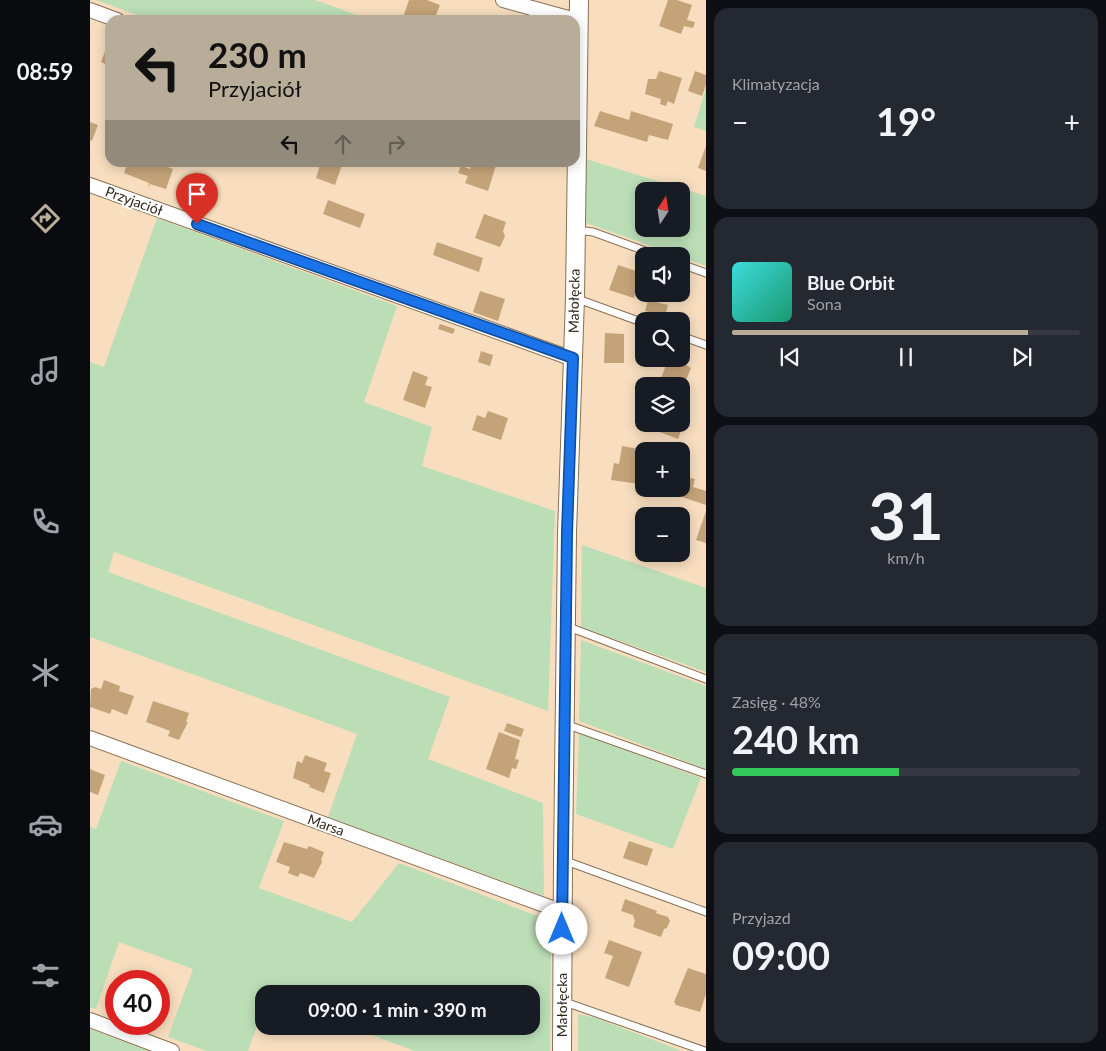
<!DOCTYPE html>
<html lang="pl">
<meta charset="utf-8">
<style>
:root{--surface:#171b24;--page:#242831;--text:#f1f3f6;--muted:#9ea1a6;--line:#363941;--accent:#b7ad99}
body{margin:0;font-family:Lato,sans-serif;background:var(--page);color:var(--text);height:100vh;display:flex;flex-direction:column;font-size:19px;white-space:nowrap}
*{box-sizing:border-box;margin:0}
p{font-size:16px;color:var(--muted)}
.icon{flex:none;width:28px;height:28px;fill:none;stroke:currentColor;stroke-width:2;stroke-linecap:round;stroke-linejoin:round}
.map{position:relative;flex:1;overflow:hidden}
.side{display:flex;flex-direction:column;gap:8px;padding:8px;background:#0d0f14;width:400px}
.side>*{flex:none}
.hud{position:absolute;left:15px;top:15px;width:475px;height:152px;border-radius:15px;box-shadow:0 2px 12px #0003;background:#b7ad99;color:#111;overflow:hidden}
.needle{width:32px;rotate:12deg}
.fabs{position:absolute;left:545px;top:182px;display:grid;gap:10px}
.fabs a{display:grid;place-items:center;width:55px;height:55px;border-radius:10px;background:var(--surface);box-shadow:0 2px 12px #0003;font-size:25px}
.speed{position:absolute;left:15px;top:970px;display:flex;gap:10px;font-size:25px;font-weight:700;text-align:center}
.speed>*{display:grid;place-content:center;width:65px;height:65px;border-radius:50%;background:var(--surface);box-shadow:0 2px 12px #0003;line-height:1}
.speed .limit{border:8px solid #d22;background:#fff;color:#111}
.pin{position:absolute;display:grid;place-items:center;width:42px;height:42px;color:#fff;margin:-51px -21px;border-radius:50% 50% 50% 0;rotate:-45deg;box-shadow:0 0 5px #0007}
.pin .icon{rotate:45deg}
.me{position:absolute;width:55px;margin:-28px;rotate:0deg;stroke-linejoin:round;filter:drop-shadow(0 0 4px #0008)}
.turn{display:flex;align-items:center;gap:18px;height:105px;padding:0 20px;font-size:22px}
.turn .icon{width:65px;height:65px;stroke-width:2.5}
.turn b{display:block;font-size:35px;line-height:42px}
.lanes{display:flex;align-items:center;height:48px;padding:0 20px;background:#0003;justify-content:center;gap:25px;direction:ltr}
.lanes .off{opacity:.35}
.big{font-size:38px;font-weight:700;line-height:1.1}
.side .tile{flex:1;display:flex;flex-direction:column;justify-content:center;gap:8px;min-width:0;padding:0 18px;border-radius:15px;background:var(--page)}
.side .dial{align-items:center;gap:0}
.dial b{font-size:65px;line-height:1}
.song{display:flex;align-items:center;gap:15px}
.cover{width:60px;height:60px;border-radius:8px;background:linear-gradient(135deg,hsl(180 70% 55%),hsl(160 70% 35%))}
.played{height:5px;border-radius:2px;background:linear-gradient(90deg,var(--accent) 85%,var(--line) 85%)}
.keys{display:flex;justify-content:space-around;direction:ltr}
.heat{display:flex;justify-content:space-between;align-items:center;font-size:28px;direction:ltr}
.charge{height:8px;border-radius:4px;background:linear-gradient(90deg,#34c759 48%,var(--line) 0)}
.trip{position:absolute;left:165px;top:985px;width:285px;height:50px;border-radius:15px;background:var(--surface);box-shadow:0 2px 12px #0003;font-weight:700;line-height:50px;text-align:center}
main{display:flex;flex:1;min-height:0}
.dock{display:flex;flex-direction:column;width:90px;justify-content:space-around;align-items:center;background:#090b0e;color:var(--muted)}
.dock .icon{width:35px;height:35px}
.dock .on{color:var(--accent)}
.dock b{font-size:22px;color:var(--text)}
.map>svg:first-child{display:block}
.green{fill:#bbdeb7;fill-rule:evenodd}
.building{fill:#c4a379}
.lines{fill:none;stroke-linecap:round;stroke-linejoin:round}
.service-casing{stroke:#877054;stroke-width:9}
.minor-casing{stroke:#877054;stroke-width:16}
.tertiary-casing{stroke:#877054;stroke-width:20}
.service{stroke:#fff;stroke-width:7}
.minor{stroke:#fff;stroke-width:14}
.tertiary{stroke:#fff;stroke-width:18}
.route-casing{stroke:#114b97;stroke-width:12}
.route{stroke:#1a73e8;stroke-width:9}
.labels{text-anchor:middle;stroke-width:4;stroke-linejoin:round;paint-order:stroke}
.street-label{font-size:14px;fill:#2e2519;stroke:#fff}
</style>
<main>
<nav class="dock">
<b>08:59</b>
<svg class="icon on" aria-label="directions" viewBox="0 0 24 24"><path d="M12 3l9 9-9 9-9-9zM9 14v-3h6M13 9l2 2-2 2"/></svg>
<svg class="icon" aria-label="music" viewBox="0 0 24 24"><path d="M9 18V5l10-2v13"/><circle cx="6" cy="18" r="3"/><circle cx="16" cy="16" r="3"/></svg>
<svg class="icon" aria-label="phone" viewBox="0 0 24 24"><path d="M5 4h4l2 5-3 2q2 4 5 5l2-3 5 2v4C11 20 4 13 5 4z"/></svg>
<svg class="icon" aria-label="climate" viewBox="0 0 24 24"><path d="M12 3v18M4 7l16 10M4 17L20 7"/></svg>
<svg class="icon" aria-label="car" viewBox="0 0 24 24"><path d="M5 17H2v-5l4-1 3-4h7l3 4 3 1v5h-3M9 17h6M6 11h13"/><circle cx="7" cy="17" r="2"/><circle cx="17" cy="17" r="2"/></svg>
<svg class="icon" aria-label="filters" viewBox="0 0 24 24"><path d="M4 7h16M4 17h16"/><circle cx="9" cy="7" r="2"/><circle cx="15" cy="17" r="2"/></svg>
</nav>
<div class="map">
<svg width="616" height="1051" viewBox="0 0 616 1051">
<rect width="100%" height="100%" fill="#f8debf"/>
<!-- green -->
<path class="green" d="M6 0H225L281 20H61Z
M616 88V131L604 127Z
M496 159 616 196V266L491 221ZM554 191H591V229H554Z
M67 218 307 306 274 402 342 427 332 466 465 511 458 711 24 552 18 572 360 697 338 759 453 803 454 896 238 817 267 734 0 637V362L14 367Z
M492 545 616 588V672L491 627Z
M491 640 616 686V769L489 721Z
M489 733 611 778 583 849 486 814Z
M31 761 194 821 169 888 262 922 309 863 463 922 461 936 460 1051H325L257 1026H441V994H174V1007L158 1051H117L78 1037 103 969 29 942 6 1009 0 1007V827L6 829Z
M488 1014 506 1018 592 1051H488Z
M0 1029 59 1051H0Z"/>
<!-- building -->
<path class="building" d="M319 0H337L350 5 344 20H312Z
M578 0H587L602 5 597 20 605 22 603 28 594 26 591 34 569 26Z
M19 41H20V66L11 62Z
M569 71 592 78 584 104 578 101 576 106 570 104 571 99 555 94 558 79H566Z
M605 71 616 75V85L612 96 598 91Z
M510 111 539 120 541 111 583 124 578 140 559 135 557 142 504 126Z
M0 122 8 125 2 141 0 140Z
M616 146V171L608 168Z
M38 162H64L83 169 76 189 60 184 58 188 59 183 34 173Z
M231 162H253L245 185 226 178Z
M382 162H407L398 191 375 183 378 176 368 173 371 166 380 169Z
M238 200 275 214 270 228 233 214Z
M394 214 416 222 413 231 415 236 410 247 385 238Z
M347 242 393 258 389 272 343 255Z
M528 265 552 273 544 298 519 290Z
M390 291 415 299 408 321 383 312Z
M558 300 578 305 575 317 555 311Z
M350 324 365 329 363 334 348 329Z
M515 333 534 334V363H514Z
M391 351 403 355 400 366 388 362Z
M578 360 589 364 592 362 601 368 591 393V386H568Z
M323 371 338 377 335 385 342 387 335 408 313 400Z
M398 411 418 418 411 440 382 430 387 415 395 418Z
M591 419 595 420 588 439 562 429 564 424H591Z
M532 446 554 450 549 484 521 480 524 463 529 464Z
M593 476 605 479 603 487 616 491V505L586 495 588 489H591Z
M616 511V543L606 540Z
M14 680 30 686 29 691 44 696 37 715 22 709 20 714 0 707 1 689 5 687 11 689Z
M63 701 99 713 96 722H98L89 740 78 736 80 731 56 722Z
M417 723 434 729 431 737 414 731Z
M409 732 430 740 425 759 429 760 426 769 422 768 419 778 396 769Z
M215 755 237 763 234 771 241 773 234 793 219 787 220 785 203 778 207 761 212 763Z
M0 769 15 775 8 795 0 792Z
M539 841 563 849 557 866 533 858Z
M194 842 217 849 219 846 234 852 231 860 232 862 224 878 210 873 208 877 198 873 200 867 186 862Z
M535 899 567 911 566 913 578 917 580 921 577 928 574 929 571 937 543 927 545 921 543 915 531 911Z
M519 940 552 952 539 987 515 978 523 956 514 953Z
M598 968 616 974V994L610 1012 586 1005 584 1002Z"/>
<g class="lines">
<!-- service casing -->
<g class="service-casing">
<path id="service" d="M486 230 503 232 569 256
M591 264 616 273
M485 298 554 323
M591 336 616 345
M476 626 616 679
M475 724 616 774
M473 860 616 912
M472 1001 615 1051"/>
</g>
<!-- minor casing -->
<g class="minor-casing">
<path id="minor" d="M413 0 489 21
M0 10 27 20
M0 185 483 359
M0 738 473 912
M0 1020 82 1051"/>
</g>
<!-- tertiary casing -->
<g class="tertiary-casing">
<path id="tertiary" d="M472 1051 473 859 477 533 485 298 489 0"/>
</g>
<!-- service -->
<use href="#service" class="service"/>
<!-- minor -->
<use href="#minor" class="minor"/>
<!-- tertiary -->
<use href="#tertiary" class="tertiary"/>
</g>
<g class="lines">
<!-- route casing -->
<g class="route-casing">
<path id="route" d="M107 224 483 358 477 533 472 929"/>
</g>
<!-- route -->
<use href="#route" class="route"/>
</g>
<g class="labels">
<!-- street labels -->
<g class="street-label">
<text transform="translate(44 201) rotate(20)" y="5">Przyjaciół</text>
<text transform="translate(484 301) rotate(-89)" y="5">Małołęcka</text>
<text transform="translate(236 825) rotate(20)" y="5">Marsa</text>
<text transform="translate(472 1005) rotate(-90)" y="5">Małołęcka</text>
</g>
</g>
</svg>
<div class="fabs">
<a><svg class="needle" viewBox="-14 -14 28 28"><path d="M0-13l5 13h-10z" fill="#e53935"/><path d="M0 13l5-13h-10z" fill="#9ea1a6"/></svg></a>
<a><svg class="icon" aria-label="sound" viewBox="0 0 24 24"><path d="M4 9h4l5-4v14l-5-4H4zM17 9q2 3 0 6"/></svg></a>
<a><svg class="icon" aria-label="search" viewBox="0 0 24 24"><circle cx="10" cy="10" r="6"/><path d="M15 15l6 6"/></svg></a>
<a><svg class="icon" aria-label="layers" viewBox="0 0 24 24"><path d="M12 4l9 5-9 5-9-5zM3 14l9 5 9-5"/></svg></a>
<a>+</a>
<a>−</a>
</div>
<div class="speed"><div class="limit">40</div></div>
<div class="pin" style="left:107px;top:224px;background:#d93025"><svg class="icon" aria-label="arrive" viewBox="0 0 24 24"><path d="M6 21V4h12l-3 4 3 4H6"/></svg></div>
<svg class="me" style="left:472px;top:929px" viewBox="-20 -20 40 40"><circle r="19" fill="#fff"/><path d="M0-13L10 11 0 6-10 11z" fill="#1a73e8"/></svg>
<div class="trip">09:00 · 1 min · 390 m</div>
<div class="hud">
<div class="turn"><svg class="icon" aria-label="left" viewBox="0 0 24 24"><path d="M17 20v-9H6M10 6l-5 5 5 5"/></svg><div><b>230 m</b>Przyjaciół</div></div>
<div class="lanes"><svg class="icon" aria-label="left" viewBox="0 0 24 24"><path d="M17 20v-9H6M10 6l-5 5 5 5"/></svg><svg class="icon off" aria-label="ahead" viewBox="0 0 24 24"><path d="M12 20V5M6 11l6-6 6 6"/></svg><svg class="icon off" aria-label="right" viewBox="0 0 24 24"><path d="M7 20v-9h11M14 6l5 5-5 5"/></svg></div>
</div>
</div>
<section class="side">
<div class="tile"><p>Klimatyzacja</p>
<div class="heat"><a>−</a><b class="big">19°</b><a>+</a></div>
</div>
<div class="tile">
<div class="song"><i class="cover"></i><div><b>Blue Orbit</b><p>Sona</p></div></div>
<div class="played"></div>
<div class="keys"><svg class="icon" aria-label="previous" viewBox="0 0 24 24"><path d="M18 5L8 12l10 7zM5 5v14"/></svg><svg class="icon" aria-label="pause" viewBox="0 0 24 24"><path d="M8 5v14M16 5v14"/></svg><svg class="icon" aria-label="next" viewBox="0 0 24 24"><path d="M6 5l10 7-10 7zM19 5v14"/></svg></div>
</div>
<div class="tile dial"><b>31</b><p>km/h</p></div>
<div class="tile"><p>Zasięg · 48%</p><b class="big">240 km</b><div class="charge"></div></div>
<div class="tile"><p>Przyjazd</p><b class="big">09:00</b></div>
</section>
</main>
